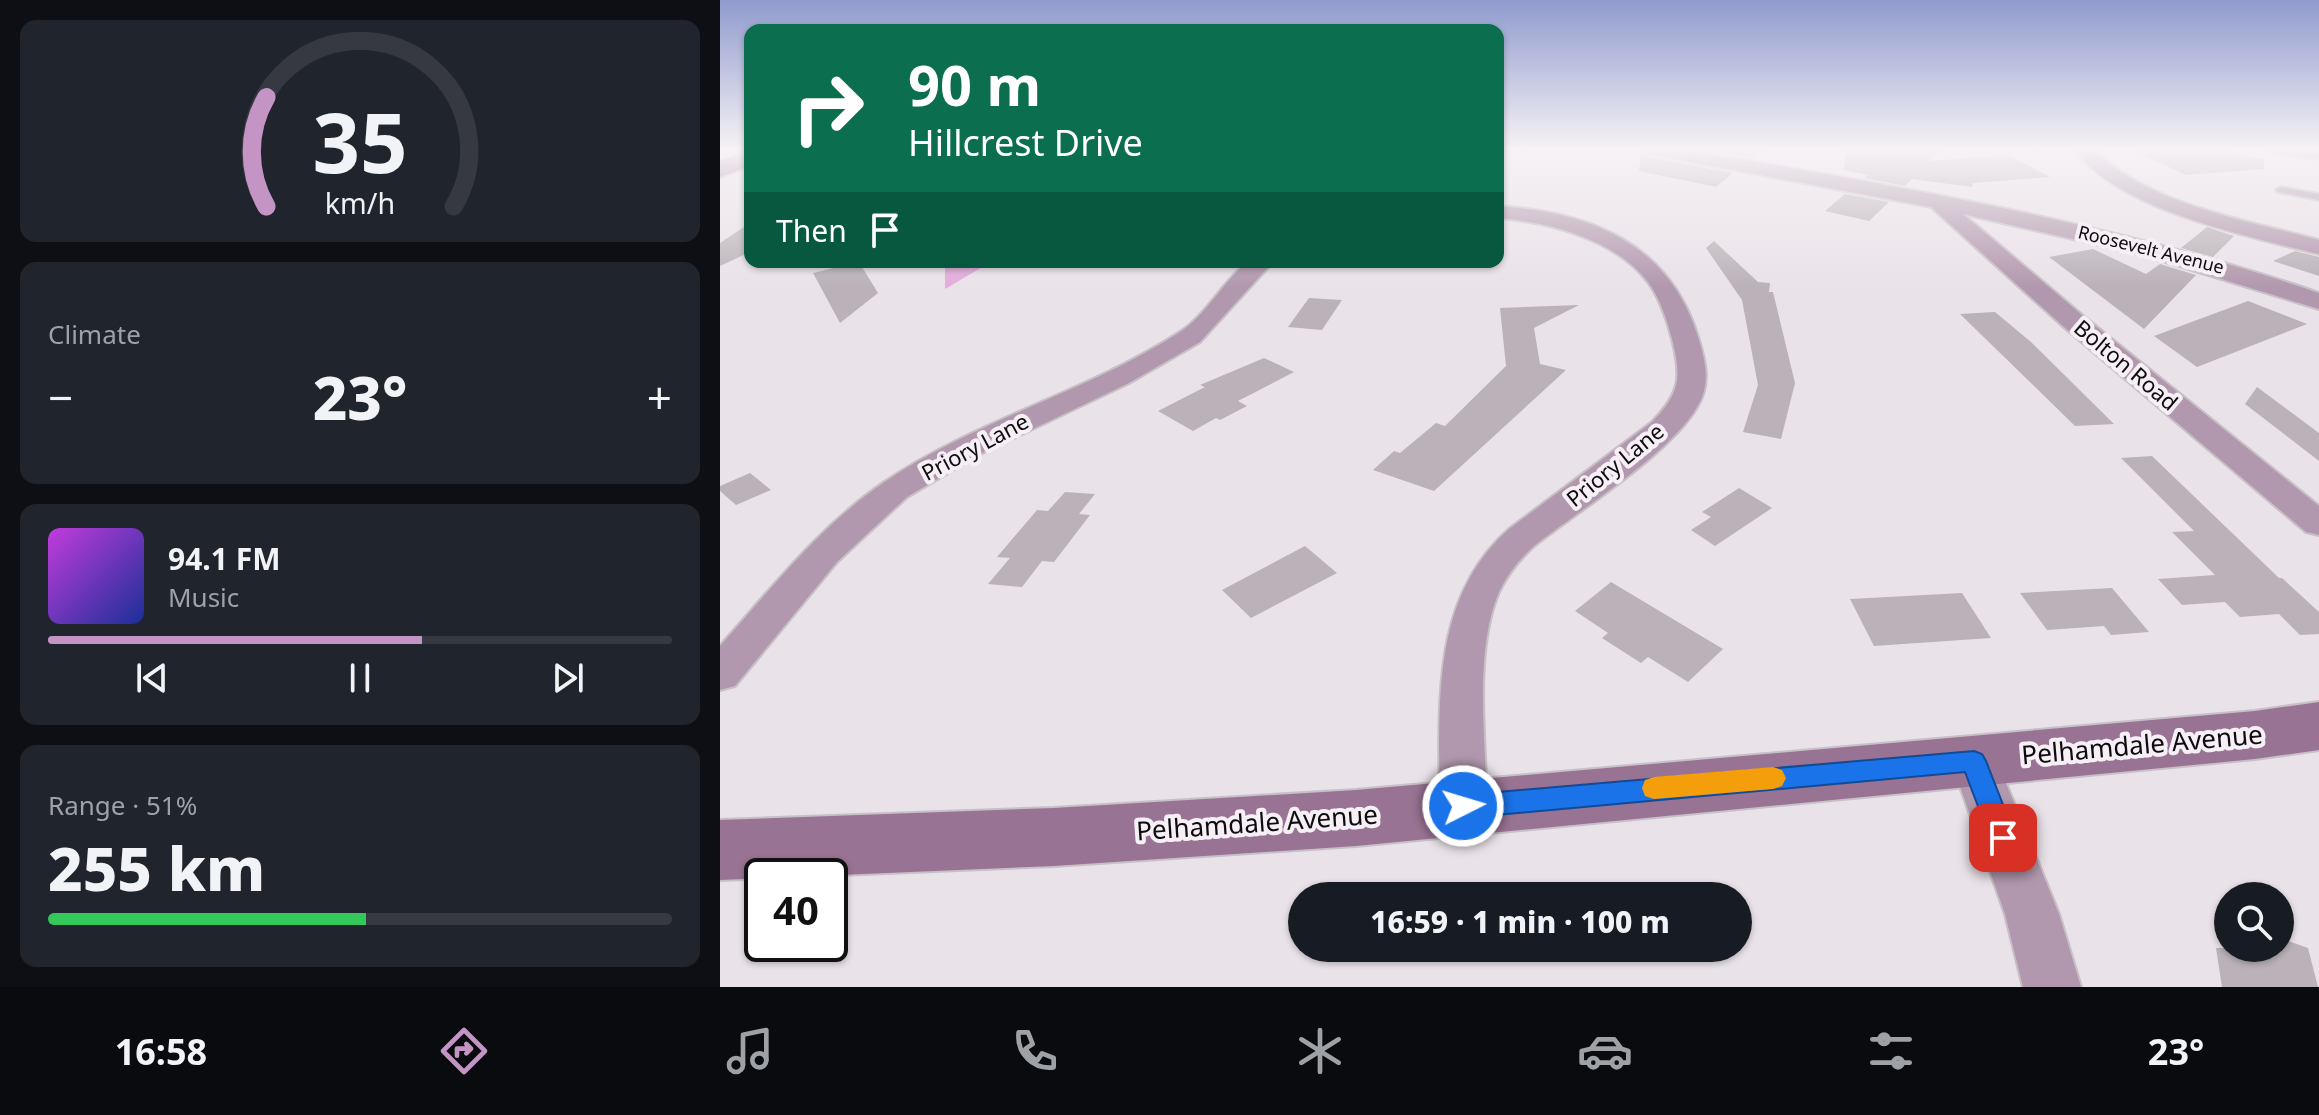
<!DOCTYPE html>
<meta charset="utf-8">
<style>
:root{--surface:#171b24;--page:#20242c;--text:#f1f3f6;--muted:#9ea1a6;--line:#363941;--accent:#c495c4}
body{margin:0;font-family:"Noto Sans",sans-serif;background:var(--page);color:var(--text);height:100vh;display:flex;flex-direction:column;font-size:30px;white-space:nowrap}
*{box-sizing:border-box;margin:0}
p{font-size:26px;color:var(--muted)}
.icon{flex:none;width:44px;height:44px;fill:none;stroke:currentColor;stroke-width:2;stroke-linecap:round;stroke-linejoin:round}
.map{position:relative;flex:1;overflow:hidden}
.sheet{display:flex;flex-direction:column;gap:20px;padding:20px;background:#0d0f14;width:720px}
.sheet>*{flex:none}
.guide{position:absolute;left:24px;top:24px;width:760px;height:244px;border-radius:16px;box-shadow:0 2px 6px #0004;background:#0b6e4f;color:#fff;overflow:hidden}
.tools{position:absolute;left:1494px;top:882px;display:grid;gap:16px}
.tools a{display:grid;place-items:center;width:80px;height:80px;border-radius:50%;background:var(--surface);box-shadow:0 2px 6px #0004;font-size:40px}
.speed{position:absolute;left:24px;top:858px;display:flex;gap:16px;font-size:40px;font-weight:700;text-align:center}
.speed>*{display:grid;place-content:center;width:104px;height:104px;border-radius:50%;background:var(--surface);box-shadow:0 2px 6px #0004;line-height:1}
.speed .limit{border:4px solid #111;border-radius:12px;background:#fff;color:#111}
.pin{position:absolute;display:grid;place-items:center;width:68px;height:68px;color:#fff;margin:-34px;border-radius:16px;box-shadow:0 4px 12px #0006}
.me{position:absolute;width:88px;margin:-44px;rotate:85deg;stroke-linejoin:round;filter:drop-shadow(0 0 6px #0008)}
.turn{display:flex;align-items:center;gap:28px;height:168px;padding:0 32px;font-size:36px}
.turn .icon{width:104px;height:104px;stroke-width:2.5}
.turn b{display:block;font-size:56px;line-height:68px}
.then{display:flex;align-items:center;height:76px;padding:0 32px;background:#0003;gap:16px;font-size:30px}
.big{font-size:60px;font-weight:800;line-height:1.1}
.sheet .card{flex:1;display:flex;flex-direction:column;justify-content:center;gap:12px;min-width:0;padding:0 28px;border-radius:16px;background:var(--page)}
.sheet .dial{align-items:center;gap:0}
.dial svg{height:208px;overflow:visible;fill:none;stroke:var(--line);stroke-width:7;stroke-linecap:round;text-anchor:middle}
.dial text{fill:var(--text);stroke:none}
.song{display:flex;align-items:center;gap:24px}
.cover{width:96px;height:96px;border-radius:12px;background:linear-gradient(135deg,hsl(290 70% 55%),hsl(230 70% 35%))}
.played{height:8px;border-radius:4px;background:linear-gradient(90deg,var(--accent) 60%,var(--line) 60%)}
.keys{display:flex;justify-content:space-around;direction:ltr}
.heat{display:flex;justify-content:space-between;align-items:center;font-size:44px;direction:ltr}
.charge{height:12px;border-radius:6px;background:linear-gradient(90deg,#34c759 51%,var(--line) 0)}
.trip{position:absolute;left:568px;top:882px;width:464px;height:80px;border-radius:40px;background:var(--surface);box-shadow:0 2px 6px #0004;font-weight:800;line-height:80px;text-align:center}
.tabs{display:flex;height:128px;justify-content:space-around;align-items:center;background:#090b0e;color:var(--muted)}
.tabs .icon{width:56px;height:56px}
.tabs .selected{color:var(--accent)}
.tabs b{font-size:36px;color:var(--text)}
main{display:flex;flex:1;min-height:0}
.map>svg:first-child{display:block}
.green{fill:#e4abdc}
.building{fill:#bab2b8}
.lines{fill:none;stroke-linecap:round;stroke-linejoin:round}
.lane-casing{stroke:#c7c0c6;stroke-width:4}
.street-casing{stroke:#c7c0c6;stroke-width:4}
.secondary-casing{stroke:#c7c0c6;stroke-width:4}
.lane{fill:#b298ae;fill-rule:evenodd}
.street{fill:#b298ae;fill-rule:evenodd}
.secondary{fill:#997393;fill-rule:evenodd}
.route{fill:#1a73e8;stroke:#114b97;stroke-width:2}
.slow{fill:#f59e0b}
.labels{text-anchor:middle;stroke-width:8;stroke-linejoin:round;paint-order:stroke}
.far-street-label{font-size:18px;fill:#0e0c0e;stroke:#f7eff6}
.street-label{font-size:22px;fill:#0e0c0e;stroke:#f7eff6}
.near-street-label{font-size:26px;fill:#0e0c0e;stroke:#f7eff6}
</style>
<main>
<section class="sheet">
<div class="card dial"><svg viewBox="0 0 100 80">
<path d="M14 69A42 42 0 1 1 86 69"/>
<path d="M14 69A42 42 0 0 1 14 27" stroke="#c495c4"/>
<text x="50" y="56" font-size="32" font-weight="700">35</text>
<text x="50" y="72" font-size="11">km/h</text>
</svg></div>
<div class="card"><p>Climate</p>
<div class="heat"><a>−</a><b class="big">23°</b><a>+</a></div>
</div>
<div class="card">
<div class="song"><i class="cover"></i><div><b>94.1 FM</b><p>Music</p></div></div>
<div class="played"></div>
<div class="keys"><svg class="icon" aria-label="previous" viewBox="0 0 24 24"><path d="M18 5L8 12l10 7zM5 5v14"/></svg><svg class="icon" aria-label="pause" viewBox="0 0 24 24"><path d="M8 5v14M16 5v14"/></svg><svg class="icon" aria-label="next" viewBox="0 0 24 24"><path d="M6 5l10 7-10 7zM19 5v14"/></svg></div>
</div>
<div class="card"><p>Range · 51%</p><b class="big">255 km</b><div class="charge"></div></div>
</section>
<div class="map">
<svg width="1599" height="987" viewBox="0 0 1599 987">
<rect width="100%" height="100%" fill="#eae2e9"/>
<!-- green -->
<path class="green" d="M225 262H271L225 289Z"/>
<!-- building -->
<path class="building" d="M979 149H1044L1032 158Z
M1126 149H1222L1208 161 1288 155 1330 177 1253 183 1252 187 1192 179 1185 186 1144 178 1148 175 1124 170Z
M1411 149H1493L1544 159V169L1466 175Z
M921 153 928 157 1013 173 996 187 919 171Z
M1125 194 1169 202 1149 221 1105 211Z
M30 223V252L0 266V243Z
M1487 227 1514 236 1493 257 1461 248Z
M994 241 1038 282 1050 283 1049 292H1053L1075 383 1061 439 1023 432 1038 385 1022 300 986 248Z
M1373 249 1426 274 1440 264 1476 275 1424 329 1329 257Z
M1575 251 1599 257V276L1553 261Z
M139 262 158 293 120 323 93 273Z
M589 298 622 300 602 330 568 327Z
M1528 301 1587 324 1477 367 1434 336Z
M859 305 814 328 820 364 846 370 714 491 653 470 674 451 680 453 716 423 725 426 786 366 780 308Z
M1275 312 1311 342 1394 424 1355 426 1240 314Z
M544 358 574 372 518 401 527 406 500 420 496 418 473 431 438 411 485 387 480 385Z
M1537 387 1599 433V461L1525 404Z
M1432 456 1559 578H1562L1599 612V634L1580 635 1559 614 1520 617 1505 602 1462 605 1438 579 1495 575 1452 532 1474 531 1401 458Z
M30 473 51 490 16 505 0 491V486Z
M1019 488 1052 508 995 546 971 530 991 517 982 512Z
M345 492 375 494 359 514 370 515 334 562 322 561 302 587 268 584 290 558 277 557 317 510 328 511Z
M585 546 617 573 531 618 502 590Z
M891 582 1003 649 968 682 928 657 921 663 882 638 888 633 855 611Z
M1392 588 1429 632 1391 635 1384 626 1327 630 1300 593Z
M1242 593 1271 638 1154 646 1130 599Z
M1560 938 1588 948 1598 987H1502L1496 948H1560Z"/>
<g class="lines">
<!-- lane casing -->
<g class="lane-casing">
<path id="lane" d="M1561 187 1599 194V200L1558 192 1556 190Z"/>
</g>
<!-- street casing -->
<g class="street-casing">
<path id="street" d="M920 149H961C1175 186 1393 222 1599 293V309L1423 255 1243 214 1362 315 1599 506V535L1586 532 1344 327 1211 207 929 154Z
M1361 149H1373C1431 206 1523 219 1599 240V254C1531 237 1400 210 1358 153Z
M1547 149H1599V159L1556 154Z
M778 206C870 212 949 243 978 337 986 362 991 385 977 407 951 453 858 511 814 546 800 559 789 572 780 590 753 649 766 742 767 806L760 821 743 827 726 821 719 806C721 708 708 601 789 529L932 422C960 393 962 378 952 339 947 320 940 298 928 282 895 239 829 222 778 218Z
M527 262H553L480 342 409 383 258 455 187 497 117 562 15 686 0 690V646C51 589 99 527 163 483 255 420 366 393 460 332 487 314 502 283 527 262Z
M1254 741 1270 747 1277 761 1339 914 1361 987H1303L1285 914 1231 761 1238 747Z"/>
</g>
<!-- secondary casing -->
<g class="secondary-casing">
<path id="secondary" d="M30 150V166L0 177V161Z
M1599 702V750L1535 759 636 846 334 866 0 880V820L334 808 636 790 1535 711Z"/>
</g>
<!-- lane -->
<use href="#lane" class="lane"/>
<!-- street -->
<use href="#street" class="street"/>
<!-- secondary -->
<use href="#secondary" class="secondary"/>
</g>
<!-- sky -->
<linearGradient id="sky" x2="0" y2="1"><stop stop-color="#909bce"/><stop offset="0.52" stop-color="#f6f2f5"/><stop offset="1" stop-color="#f6f2f5" stop-opacity="0"/></linearGradient>
<rect width="1599" height="287" fill="url(#sky)"/>
<!-- route -->
<path class="route" d="M1254 751 1262 754 1266 761 1296 838 1292 846 1283 850 1273 846 1245 772 743 818 733 814 730 806 733 798 743 795Z"/>
<!-- slow -->
<path class="slow" d="M1053 767 1062 770 1066 778 1062 786 1053 789 934 799 925 796 922 788 925 780 934 777Z"/>
<g class="labels">
<!-- far-street labels -->
<g class="far-street-label">
<text transform="translate(1431 250) rotate(14)" y="6">Roosevelt Avenue</text>
</g>
<!-- street labels -->
<g class="street-label">
<text transform="translate(1406 365) rotate(40)" y="8">Bolton Road</text>
<text transform="translate(255 447) rotate(-28)" y="8">Priory Lane</text>
<text transform="translate(895 465) rotate(-39)" y="8">Priory Lane</text>
</g>
<!-- near-street labels -->
<g class="near-street-label">
<text transform="translate(1422 745) rotate(-5)" y="9">Pelhamdale Avenue</text>
<text transform="translate(537 823) rotate(-4)" y="9">Pelhamdale Avenue</text>
</g>
</g>
</svg>
<div class="tools">
<a><svg class="icon" aria-label="search" viewBox="0 0 24 24"><circle cx="10" cy="10" r="6"/><path d="M15 15l6 6"/></svg></a>
</div>
<div class="speed"><div class="limit">40</div></div>
<div class="pin" style="left:1283px;top:838px;background:#d93025"><svg class="icon" aria-label="arrive" viewBox="0 0 24 24"><path d="M6 21V4h12l-3 4 3 4H6"/></svg></div>
<svg class="me" style="left:743px;top:806px" viewBox="-20 -20 40 40"><circle r="17" fill="#1a73e8" stroke="#fff" stroke-width="3"/><path d="M0-11L8 9 0 5-8 9z" fill="#fff"/></svg>
<div class="trip">16:59 · 1 min · 100 m</div>
<div class="guide">
<div class="turn"><svg class="icon" aria-label="right" viewBox="0 0 24 24"><path d="M7 20v-9h11M14 6l5 5-5 5"/></svg><div><b>90 m</b>Hillcrest Drive</div></div>
<div class="then">Then<svg class="icon" aria-label="arrive" viewBox="0 0 24 24"><path d="M6 21V4h12l-3 4 3 4H6"/></svg></div>
</div>
</div>
</main>
<nav class="tabs">
<b>16:58</b>
<svg class="icon selected" aria-label="directions" viewBox="0 0 24 24"><path d="M12 3l9 9-9 9-9-9zM9 14v-3h6M13 9l2 2-2 2"/></svg>
<svg class="icon" aria-label="music" viewBox="0 0 24 24"><path d="M9 18V5l10-2v13"/><circle cx="6" cy="18" r="3"/><circle cx="16" cy="16" r="3"/></svg>
<svg class="icon" aria-label="phone" viewBox="0 0 24 24"><path d="M5 4h4l2 5-3 2q2 4 5 5l2-3 5 2v4C11 20 4 13 5 4z"/></svg>
<svg class="icon" aria-label="climate" viewBox="0 0 24 24"><path d="M12 3v18M4 7l16 10M4 17L20 7"/></svg>
<svg class="icon" aria-label="car" viewBox="0 0 24 24"><path d="M5 17H2v-5l4-1 3-4h7l3 4 3 1v5h-3M9 17h6M6 11h13"/><circle cx="7" cy="17" r="2"/><circle cx="17" cy="17" r="2"/></svg>
<svg class="icon" aria-label="filters" viewBox="0 0 24 24"><path d="M4 7h16M4 17h16"/><circle cx="9" cy="7" r="2"/><circle cx="15" cy="17" r="2"/></svg>
<b>23°</b>
</nav>
